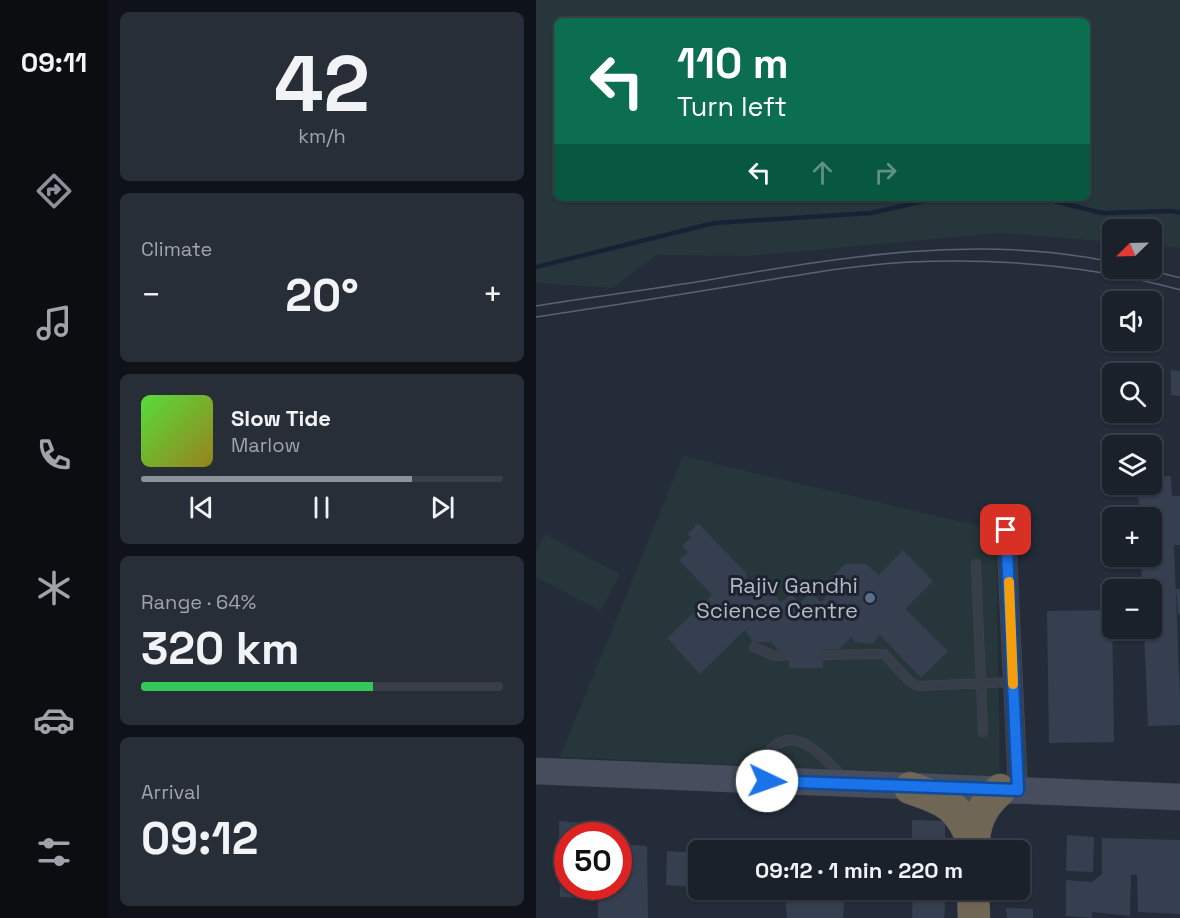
<!DOCTYPE html>
<meta charset="utf-8">
<style>
:root{--surface:#1b212b;--page:#282e37;--text:#f1f3f6;--muted:#a0a3a9;--line:#393e47;--accent:#8c9099}
body{margin:0;font-family:"Space Grotesk",sans-serif;background:var(--page);color:var(--text);height:100vh;display:flex;flex-direction:column;font-size:22px;white-space:nowrap}
*{box-sizing:border-box;margin:0}
p{font-size:20px;color:var(--muted)}
.icon{flex:none;width:33px;height:33px;fill:none;stroke:currentColor;stroke-width:2;stroke-linecap:round;stroke-linejoin:round}
.map{position:relative;flex:1;overflow:hidden}
.drawer{display:flex;flex-direction:column;gap:12px;padding:12px;background:#0f1218;width:428px}
.drawer>*{flex:none}
.top-card{position:absolute;left:18px;top:18px;width:536px;height:183px;border-radius:9px;box-shadow:0 2px 4px #0004,0 0 0 2px var(--line);background:#0b6e4f;color:#fff;overflow:hidden}
.needle{width:39px;rotate:247deg}
.buttons{position:absolute;left:566px;top:219px;display:grid;gap:12px}
.buttons a{display:grid;place-items:center;width:60px;height:60px;border-radius:9px;background:var(--surface);box-shadow:0 2px 4px #0004,0 0 0 2px var(--line);font-size:30px}
.speed{position:absolute;left:18px;top:822px;display:flex;gap:12px;font-size:30px;font-weight:700;text-align:center}
.speed>*{display:grid;place-content:center;width:78px;height:78px;border-radius:50%;background:var(--surface);box-shadow:0 2px 4px #0004,0 0 0 2px var(--line);line-height:1}
.speed .limit{border:9px solid #d22;background:#fff;color:#111}
.pin{position:absolute;display:grid;place-items:center;width:51px;height:51px;color:#fff;margin:-26px;border-radius:12px;box-shadow:0 3px 9px #0006}
.me{position:absolute;width:66px;margin:-33px;rotate:93deg;stroke-linejoin:round;filter:drop-shadow(0 0 4px #0008)}
.turn{display:flex;align-items:center;gap:21px;height:126px;padding:0 24px;font-size:27px}
.turn .icon{width:78px;height:78px;stroke-width:2.5}
.turn b{display:block;font-size:42px;line-height:51px}
.lanes{display:flex;align-items:center;height:57px;padding:0 24px;background:#0003;justify-content:center;gap:30px;direction:ltr}
.lanes .off{opacity:.35}
.big{font-size:45px;font-weight:700;line-height:1.1}
.drawer .widget{flex:1;display:flex;flex-direction:column;justify-content:center;gap:9px;min-width:0;padding:0 21px;border-radius:9px;background:var(--page)}
.drawer .dial{align-items:center;gap:0}
.dial b{font-size:78px;line-height:1}
.song{display:flex;align-items:center;gap:18px}
.cover{width:72px;height:72px;border-radius:9px;background:linear-gradient(135deg,hsl(110 70% 55%),hsl(50 70% 35%))}
.played{height:6px;border-radius:3px;background:linear-gradient(90deg,var(--accent) 75%,var(--line) 75%)}
.keys{display:flex;justify-content:space-around;direction:ltr}
.heat{display:flex;justify-content:space-between;align-items:center;font-size:33px;direction:ltr}
.charge{height:9px;border-radius:4px;background:linear-gradient(90deg,#34c759 64%,var(--line) 0)}
.trip{position:absolute;left:152px;top:840px;width:342px;height:60px;border-radius:9px;background:var(--surface);box-shadow:0 2px 4px #0004,0 0 0 2px var(--line);font-weight:700;line-height:60px;text-align:center}
main{display:flex;flex:1;min-height:0}
.tab-bar{display:flex;flex-direction:column;width:108px;justify-content:space-around;align-items:center;background:#0b0d11;color:var(--muted)}
.tab-bar .icon{width:42px;height:42px}
.tab-bar .current{color:var(--accent)}
.tab-bar b{font-size:27px;color:var(--text)}
.map>svg:first-child{display:block}
.green{fill:#26363a;fill-rule:evenodd}
.lines{fill:none;stroke-linecap:round;stroke-linejoin:round}
.stream{stroke:#182236;stroke-width:4.5}
.building{fill:#363f50}
.lane-casing{stroke:#414752;stroke-width:10}
.street-casing{stroke:#414752;stroke-width:20}
.secondary-casing{stroke:#414752;stroke-width:27}
.highway-casing{stroke:#434954;stroke-width:33}
.lane{stroke:#383e49;stroke-width:9}
.street{stroke:#383e49;stroke-width:18}
.secondary{stroke:#464d5c;stroke-width:26}
.highway{stroke:#6f6655;stroke-width:32}
.tram{stroke:#5a6270;stroke-width:1.5}
.route-casing{stroke:#114b97;stroke-width:15}
.route{stroke:#1a73e8;stroke-width:10}
.slow{stroke:#f59e0b;stroke-width:10}
.service-dot{fill:#5c6f8a;stroke:#1d232e;stroke-width:2}
.labels{text-anchor:middle;stroke-width:6;stroke-linejoin:round;paint-order:stroke}
.poi-label{font-size:22px;fill:#b3b9c5;stroke:#1d232e;text-anchor:end}
</style>
<main>
<nav class="tab-bar">
<b>09:11</b>
<svg class="icon current" aria-label="directions" viewBox="0 0 24 24"><path d="M12 3l9 9-9 9-9-9zM9 14v-3h6M13 9l2 2-2 2"/></svg>
<svg class="icon" aria-label="music" viewBox="0 0 24 24"><path d="M9 18V5l10-2v13"/><circle cx="6" cy="18" r="3"/><circle cx="16" cy="16" r="3"/></svg>
<svg class="icon" aria-label="phone" viewBox="0 0 24 24"><path d="M5 4h4l2 5-3 2q2 4 5 5l2-3 5 2v4C11 20 4 13 5 4z"/></svg>
<svg class="icon" aria-label="climate" viewBox="0 0 24 24"><path d="M12 3v18M4 7l16 10M4 17L20 7"/></svg>
<svg class="icon" aria-label="car" viewBox="0 0 24 24"><path d="M5 17H2v-5l4-1 3-4h7l3 4 3 1v5h-3M9 17h6M6 11h13"/><circle cx="7" cy="17" r="2"/><circle cx="17" cy="17" r="2"/></svg>
<svg class="icon" aria-label="filters" viewBox="0 0 24 24"><path d="M4 7h16M4 17h16"/><circle cx="9" cy="7" r="2"/><circle cx="15" cy="17" r="2"/></svg>
</nav>
<section class="drawer">
<div class="widget dial"><b>42</b><p>km/h</p></div>
<div class="widget"><p>Climate</p>
<div class="heat"><a>−</a><b class="big">20°</b><a>+</a></div>
</div>
<div class="widget">
<div class="song"><i class="cover"></i><div><b>Slow Tide</b><p>Marlow</p></div></div>
<div class="played"></div>
<div class="keys"><svg class="icon" aria-label="previous" viewBox="0 0 24 24"><path d="M18 5L8 12l10 7zM5 5v14"/></svg><svg class="icon" aria-label="pause" viewBox="0 0 24 24"><path d="M8 5v14M16 5v14"/></svg><svg class="icon" aria-label="next" viewBox="0 0 24 24"><path d="M6 5l10 7-10 7zM19 5v14"/></svg></div>
</div>
<div class="widget"><p>Range · 64%</p><b class="big">320 km</b><div class="charge"></div></div>
<div class="widget"><p>Arrival</p><b class="big">09:12</b></div>
</section>
<div class="map">
<svg width="645" height="918" viewBox="0 0 645 918">
<rect width="100%" height="100%" fill="#242c39"/>
<!-- green -->
<path class="green" d="M0 0H644V248L615 245V230H576V242L463 233 212 256 120 255 76 288 0 283ZM21 21H550V198H21Z
M147 456 460 530 464 776 24 757Z
M9 534 84 574 65 611 0 577V552Z"/>
<g class="lines">
<!-- stream -->
<path class="stream" d="M506 198 566 213 637 211 645 213
M0 267 178 223 335 213 401 198"/>
</g>
<!-- building -->
<path class="building" d="M635 370 645 371V396L635 395Z
M635 476 636 496H645V545H638L645 725 612 726 608 628H615V590H606L605 556H615V518H603L602 484H615V477Z
M162 523 210 573V585L221 595 231 586 245 603 255 594 264 603 275 592 285 602 295 591 296 577 309 564H330L343 575 367 550 397 581 369 609 412 651 385 678 344 635 336 644 319 642 315 637 303 649H287V668H253V650H242L235 642H217L209 630 164 674 131 638 176 595 143 560 152 552 146 546 155 537 152 534Z
M640 589H645V614H642Z
M576 610 578 742 513 743 511 611Z
M376 820 409 821V850H376Z
M23 821 45 823 46 836H32V886H46V898L24 897Z
M531 835 558 837 557 872 530 871Z
M566 838 645 840V914L602 912 601 875H595L594 916 556 912V918L530 916V880L556 882 566 874Z
M82 844 111 846 112 918H62V886H82Z
M131 851 162 853V887L130 885Z
M218 890H309L307 918H251L249 893Z
M377 890 410 891 408 918H376Z
M470 908 497 909V918H471Z"/>
<g class="lines">
<!-- lane casing -->
<g class="lane-casing">
<path id="lane" d="M440 564 447 732
M218 647 238 656 253 655
M286 655 348 654 373 681 382 686 477 682
M216 776C222 767 228 755 236 748 262 724 289 760 307 777"/>
</g>
<!-- street casing -->
<g class="street-casing">
<path id="street" d="M470 530 482 790"/>
</g>
<!-- secondary casing -->
<g class="secondary-casing">
<path id="secondary" d="M0 771 645 797"/>
</g>
<!-- highway casing -->
<g class="highway-casing">
<path id="highway" d="M374 788C412 801 422 805 438 843
M437 850C438 824 444 807 464 790
M437 890 438 918"/>
</g>
<!-- lane -->
<use href="#lane" class="lane"/>
<!-- street -->
<use href="#street" class="street"/>
<!-- secondary -->
<use href="#secondary" class="secondary"/>
<!-- highway -->
<use href="#highway" class="highway"/>
<!-- tram -->
<path class="tram" d="M605 268 645 278
M0 306C55 297 111 290 166 281 301 258 439 233 576 262
M0 317C68 307 135 296 202 285 259 276 316 265 374 262 465 258 557 266 645 290"/>
</g>
<g class="lines">
<!-- route casing -->
<g class="route-casing">
<path id="route" d="M231 781 482 790 470 530"/>
</g>
<!-- route -->
<use href="#route" class="route"/>
<!-- slow -->
<path class="slow" d="M473 582 477 684"/>
</g>
<!-- markers -->
<circle class="service-dot" cx="334" cy="598" r="6"/>
<g class="labels">
<!-- poi labels -->
<g class="poi-label">
<text x="322" y="593">Rajiv Gandhi<tspan x="322" dy="25">Science Centre</tspan></text>
</g>
</g>
</svg>
<div class="buttons">
<a><svg class="needle" viewBox="-14 -14 28 28"><path d="M0-13l5 13h-10z" fill="#e53935"/><path d="M0 13l5-13h-10z" fill="#a0a3a9"/></svg></a>
<a><svg class="icon" aria-label="sound" viewBox="0 0 24 24"><path d="M4 9h4l5-4v14l-5-4H4zM17 9q2 3 0 6"/></svg></a>
<a><svg class="icon" aria-label="search" viewBox="0 0 24 24"><circle cx="10" cy="10" r="6"/><path d="M15 15l6 6"/></svg></a>
<a><svg class="icon" aria-label="layers" viewBox="0 0 24 24"><path d="M12 4l9 5-9 5-9-5zM3 14l9 5 9-5"/></svg></a>
<a>+</a>
<a>−</a>
</div>
<div class="speed"><div class="limit">50</div></div>
<div class="pin" style="left:470px;top:530px;background:#d93025"><svg class="icon" aria-label="arrive" viewBox="0 0 24 24"><path d="M6 21V4h12l-3 4 3 4H6"/></svg></div>
<svg class="me" style="left:231px;top:781px" viewBox="-20 -20 40 40"><circle r="19" fill="#fff"/><path d="M0-13L10 11 0 6-10 11z" fill="#1a73e8"/></svg>
<div class="trip">09:12 · 1 min · 220 m</div>
<div class="top-card">
<div class="turn"><svg class="icon" aria-label="left" viewBox="0 0 24 24"><path d="M17 20v-9H6M10 6l-5 5 5 5"/></svg><div><b>110 m</b>Turn left</div></div>
<div class="lanes"><svg class="icon" aria-label="left" viewBox="0 0 24 24"><path d="M17 20v-9H6M10 6l-5 5 5 5"/></svg><svg class="icon off" aria-label="ahead" viewBox="0 0 24 24"><path d="M12 20V5M6 11l6-6 6 6"/></svg><svg class="icon off" aria-label="right" viewBox="0 0 24 24"><path d="M7 20v-9h11M14 6l5 5-5 5"/></svg></div>
</div>
</div>
</main>
